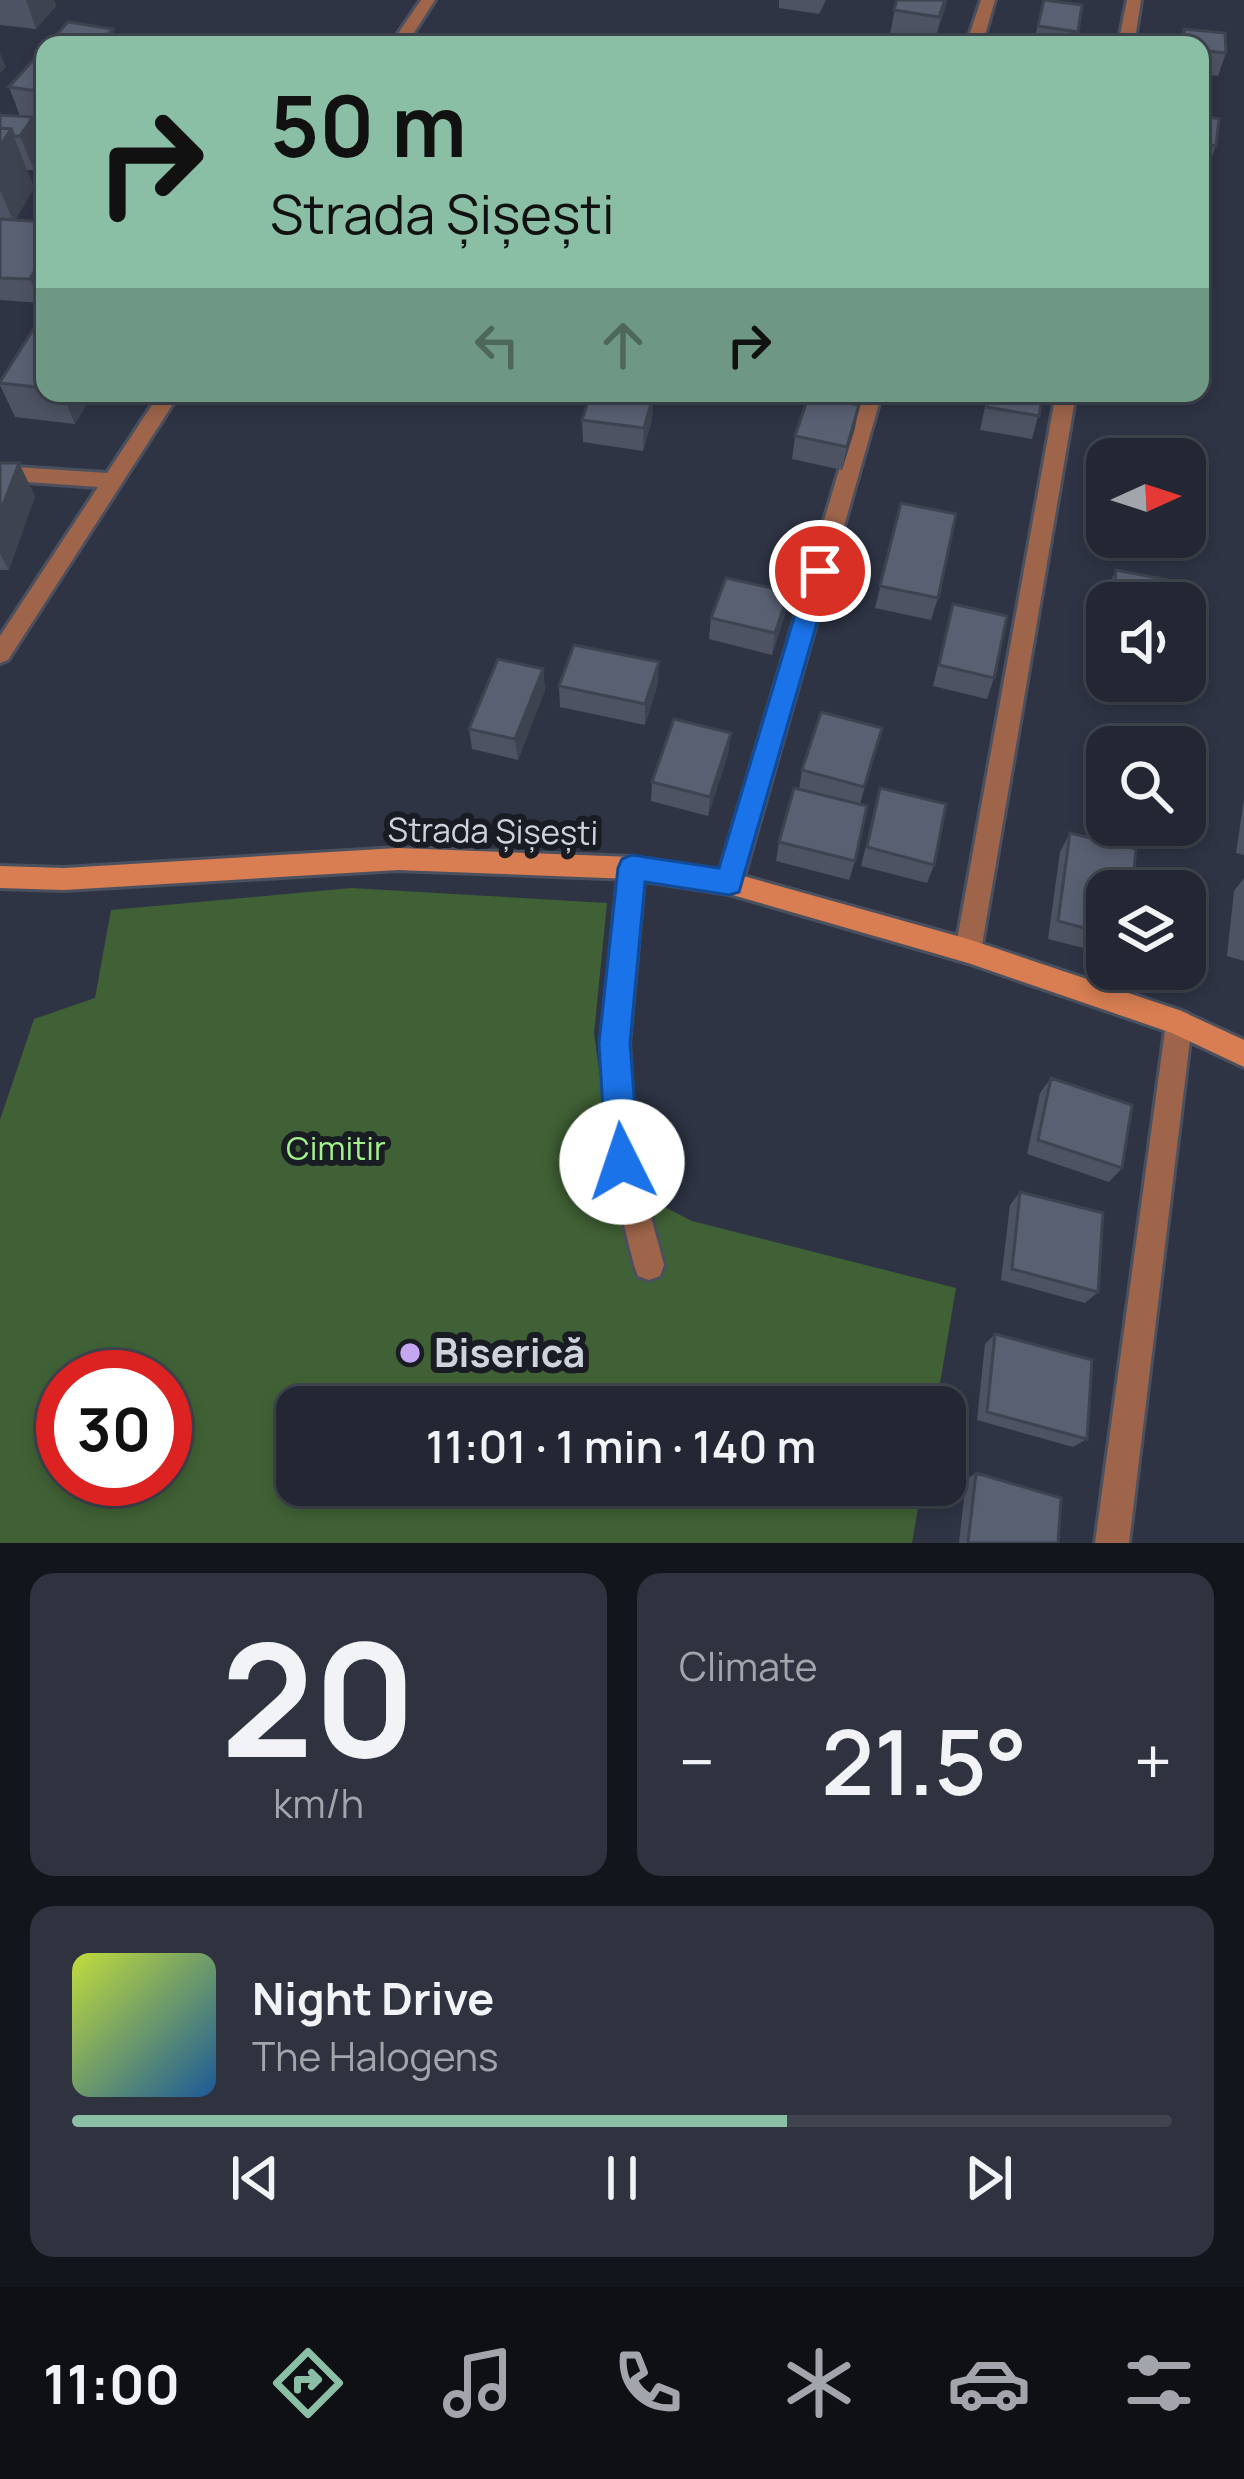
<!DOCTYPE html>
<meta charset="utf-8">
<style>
:root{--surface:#222733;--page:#2e333f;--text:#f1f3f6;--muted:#a2a5ac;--line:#3f444e;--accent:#8abfa5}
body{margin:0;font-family:Manrope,sans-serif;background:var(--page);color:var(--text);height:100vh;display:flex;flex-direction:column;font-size:45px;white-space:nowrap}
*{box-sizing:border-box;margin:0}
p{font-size:39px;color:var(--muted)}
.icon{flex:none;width:66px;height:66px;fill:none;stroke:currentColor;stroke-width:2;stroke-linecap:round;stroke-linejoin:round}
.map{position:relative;height:1543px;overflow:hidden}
.drawer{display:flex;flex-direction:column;gap:30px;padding:30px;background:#13151c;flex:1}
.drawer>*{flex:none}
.guide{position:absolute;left:36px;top:36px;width:1173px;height:366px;border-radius:24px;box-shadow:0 6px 18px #0003,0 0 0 3px var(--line);background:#8abfa5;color:#111;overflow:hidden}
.needle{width:78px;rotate:87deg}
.fabs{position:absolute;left:1086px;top:438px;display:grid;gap:24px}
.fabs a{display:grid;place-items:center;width:120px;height:120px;border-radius:24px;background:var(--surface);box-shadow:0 6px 18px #0003,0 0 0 3px var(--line);font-size:60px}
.speed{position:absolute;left:36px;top:1350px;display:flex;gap:24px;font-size:60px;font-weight:700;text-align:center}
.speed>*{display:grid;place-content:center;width:156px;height:156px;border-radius:50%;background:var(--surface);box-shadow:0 6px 18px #0003,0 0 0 3px var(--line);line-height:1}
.speed .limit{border:18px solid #d22;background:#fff;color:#111}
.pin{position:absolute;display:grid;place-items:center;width:102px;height:102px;color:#fff;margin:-51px;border:6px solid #fff;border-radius:50%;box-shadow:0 3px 12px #0007}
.me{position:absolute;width:132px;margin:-66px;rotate:356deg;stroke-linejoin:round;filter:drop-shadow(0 0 9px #0008)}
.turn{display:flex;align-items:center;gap:42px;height:252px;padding:0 36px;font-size:54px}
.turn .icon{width:156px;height:156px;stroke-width:2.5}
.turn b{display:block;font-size:84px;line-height:102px}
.lanes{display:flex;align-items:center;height:114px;padding:0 36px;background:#0003;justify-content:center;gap:60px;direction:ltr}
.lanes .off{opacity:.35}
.big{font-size:90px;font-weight:600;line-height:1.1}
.drawer .widget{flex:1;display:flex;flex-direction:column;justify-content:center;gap:18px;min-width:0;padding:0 42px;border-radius:24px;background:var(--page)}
.drawer .dial{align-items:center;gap:0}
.dial b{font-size:156px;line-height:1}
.song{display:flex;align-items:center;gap:36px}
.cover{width:144px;height:144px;border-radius:18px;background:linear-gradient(135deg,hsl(70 70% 55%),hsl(210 70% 35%))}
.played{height:12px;border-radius:6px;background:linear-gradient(90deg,var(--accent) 65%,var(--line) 65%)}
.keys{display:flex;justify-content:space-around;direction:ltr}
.heat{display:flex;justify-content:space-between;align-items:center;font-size:66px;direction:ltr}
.drawer .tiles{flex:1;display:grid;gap:30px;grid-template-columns:1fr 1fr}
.widget:last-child{grid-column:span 2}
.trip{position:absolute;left:276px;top:1386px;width:690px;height:120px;border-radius:24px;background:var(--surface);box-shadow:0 6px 18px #0003,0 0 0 3px var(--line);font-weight:600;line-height:120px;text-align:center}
.tab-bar{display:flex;height:192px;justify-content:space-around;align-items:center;background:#0e1014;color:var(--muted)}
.tab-bar .icon{width:84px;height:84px}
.tab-bar .selected{color:var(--accent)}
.tab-bar b{font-size:54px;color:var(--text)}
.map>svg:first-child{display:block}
.green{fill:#406135;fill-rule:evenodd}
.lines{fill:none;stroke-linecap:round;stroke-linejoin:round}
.street-casing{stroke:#4b505f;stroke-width:6}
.secondary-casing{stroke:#4b505f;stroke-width:6}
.street{fill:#9e654a;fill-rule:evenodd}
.secondary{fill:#d87e52;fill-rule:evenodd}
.wall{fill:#4d5362}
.shaded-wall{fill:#3e4350}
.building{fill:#596072;stroke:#3e4350;stroke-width:3}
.route{fill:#1a73e8;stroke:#114b97;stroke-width:3}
.poi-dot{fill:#c5a6f0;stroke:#191c23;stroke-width:4.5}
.labels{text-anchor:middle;stroke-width:12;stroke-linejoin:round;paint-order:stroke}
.street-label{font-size:33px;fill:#ced2dc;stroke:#191c23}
.park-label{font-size:33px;fill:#a3f28b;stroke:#191c23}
.near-poi-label{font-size:39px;font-weight:bold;fill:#ced2dc;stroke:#191c23;text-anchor:start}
</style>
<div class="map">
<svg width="1244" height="1543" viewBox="0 0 1244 1543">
<rect width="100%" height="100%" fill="#2e3444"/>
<!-- green -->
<path class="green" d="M351 888 607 903 594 1033 614 1181 692 1221 956 1288 936 1407H297V1485H922L912 1543H0V1120L34 1019 95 998 111 910ZM63 1377H165V1479H63Z"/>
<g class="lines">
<!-- street casing -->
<g class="street-casing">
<path id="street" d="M421 0H435L406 45H390Z
M981 0H995L982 45H966Z
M1127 0H1141L1134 45H1118Z
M160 393H180L8 660 0 663V636L98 487 0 480V466L107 473Z
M862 393H882L742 883 738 891 729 894 720 891 716 883Z
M1056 393H1076L981 951 977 959 968 963 959 959 955 951Z
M632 857 641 860 645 868 629 1043 636 1162 664 1265 660 1276 649 1280 638 1276 634 1265 608 1162 601 1043 619 868 623 860Z
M1179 1010 1189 1014 1192 1023 1129 1543H1095L1166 1023 1169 1014Z"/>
</g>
<!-- secondary casing -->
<g class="secondary-casing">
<path id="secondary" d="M398 848 632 857 729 872 968 939 1179 1010 1244 1040V1067L1172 1033 968 963 729 894 632 879 398 870 64 890 0 888V866L64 868Z"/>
</g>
<!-- street -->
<use href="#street" class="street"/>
<!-- secondary -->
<use href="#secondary" class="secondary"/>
</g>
<!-- wall -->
<path class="wall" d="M0 0H54L56 6 36 29 0 25Z
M779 0H826L819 14 779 8Z
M897 0H947L935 40 890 33Z
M1044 0 1078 32 1074 45H1033Z
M1184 29 1226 53 1218 76 1200 74V45H1179Z
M45 47V124L35 123 40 135 45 128V171L41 159 34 170H27L34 188 15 220 45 222V293L40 303 0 300V115L20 116 9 87Z
M1200 115 1216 146 1207 169 1200 168Z
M45 311V393H93L75 424 15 417 0 385Z
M794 393H854L851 404 855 428 842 470 792 459 795 436 809 396Z
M988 393H1044L1032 439 980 430Z
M1120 393H1176L1172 402Z
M653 396 652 419 643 451 583 442 582 420Z
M0 463 35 496 9 570H0Z
M901 503 938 598 931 620 875 608Z
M1116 570 1166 603H1107V649L1101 648 1106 592Z
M789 592 785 614 772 655 709 639 711 618Z
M953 604 994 678 987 699 933 686Z
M543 669 545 690 518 760 472 749 469 729Z
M658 683 645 725 560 707 559 686Z
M882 728 860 804 855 861 849 880 776 861 779 842 799 789 802 770Z
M731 733 728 754 708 816 651 801 652 782Z
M880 788 934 865 927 883 861 866Z
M1244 799V855L1236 853Z
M1070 833 1107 891V954L1048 939 1060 852Z
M1244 878V961L1227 956 1234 891Z
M1051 1078 1122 1168 1109 1182 1027 1154 1040 1093Z
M1020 1192 1098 1292 1085 1303 1001 1280 1010 1205Z
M995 1334 1087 1439 1073 1447 977 1420 985 1344Z
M976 1473 1058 1543H959L966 1479Z"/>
<!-- shaded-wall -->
<path class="shaded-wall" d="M26 0H54L56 6 36 29Z
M945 0H947L946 6 935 40Z
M113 29 118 45H98Z
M0 53 6 67 0 73Z
M33 117 43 143 34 142 41 159 34 170 20 136Z
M11 129 34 188 14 223 0 190V146Z
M45 252V293L40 303 30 279Z
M62 393H93L75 424Z
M653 396 652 419 643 451 644 428Z
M859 405 855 428 842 470 847 447Z
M19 463 35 496 9 570 0 554V513Z
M789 592 785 614 772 655 775 633Z
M659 662 658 683 645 725V704Z
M543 669 545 690 518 760 515 739Z
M731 733 728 754 708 816 710 797Z"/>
<!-- building -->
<path class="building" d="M897 0H945L939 17 894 10Z
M1044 0 1082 5 1078 32 1038 26Z
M68 22 113 29 98 45H47Z
M1184 29 1225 33 1226 53 1200 50V45H1185Z
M45 47V92L9 87Z
M0 115 33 117 20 136H14L11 129 0 128Z
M1200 115 1219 119 1216 146 1200 143Z
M0 128 11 129 0 146Z
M45 128V144L34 142Z
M0 219 45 222V252L30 279 0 278Z
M45 311V388L0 383V382Z
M591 393H633L653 396 644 428 582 420Z
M990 393H1043L1039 416 987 407Z
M809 395 859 405 847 447 795 436Z
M1126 447 1177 455V459H1126Z
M0 463H19L0 513Z
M901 503 956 514 938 598 880 586Z
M1116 570 1168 580 1166 603H1113Z
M726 578 789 592 775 633 711 618Z
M953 604 1007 616 994 678 939 665Z
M574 645 659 662 645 704 559 686Z
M498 659 543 669 515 739 469 729Z
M821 712 882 728 864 787 802 770Z
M674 719 731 733 710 797 652 782Z
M794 788 867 806 855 861 779 842Z
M880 788 946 804 934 865 867 847Z
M1070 833 1136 849 1132 891H1107V934L1058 921Z
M1051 1078 1132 1105 1122 1168 1038 1140Z
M1020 1192 1103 1213 1098 1292 1012 1269Z
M995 1334 1092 1360 1087 1439 987 1412Z
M976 1473 1061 1498 1058 1543H968Z"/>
<!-- route -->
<path class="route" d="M820 562 832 571 739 892 729 895 645 882 630 1043 639 1162 634 1174 622 1178 611 1174 606 1162 599 1043 618 868 622 859 632 855 719 868 808 571Z"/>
<!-- markers -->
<circle class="poi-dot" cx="410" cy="1353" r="12"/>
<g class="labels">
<!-- street labels -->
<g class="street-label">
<text transform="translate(493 831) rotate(1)" y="12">Strada Șișești</text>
</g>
<!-- park labels -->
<g class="park-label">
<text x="336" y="1160">Cimitir</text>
</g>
<!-- near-poi labels -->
<g class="near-poi-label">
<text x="434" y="1367">Biserică</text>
</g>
</g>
</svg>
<div class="fabs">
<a><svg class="needle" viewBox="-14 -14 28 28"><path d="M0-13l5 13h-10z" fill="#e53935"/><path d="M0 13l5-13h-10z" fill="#a2a5ac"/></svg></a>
<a><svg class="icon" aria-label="sound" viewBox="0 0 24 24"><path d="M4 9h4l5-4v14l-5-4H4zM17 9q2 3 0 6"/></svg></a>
<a><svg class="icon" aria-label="search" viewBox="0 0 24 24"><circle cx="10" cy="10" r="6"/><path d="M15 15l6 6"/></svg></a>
<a><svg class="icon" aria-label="layers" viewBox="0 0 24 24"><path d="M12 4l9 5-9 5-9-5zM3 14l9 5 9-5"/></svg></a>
</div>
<div class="speed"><div class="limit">30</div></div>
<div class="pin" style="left:820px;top:571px;background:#d93025"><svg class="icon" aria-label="arrive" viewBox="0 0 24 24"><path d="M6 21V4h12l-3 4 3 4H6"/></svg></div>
<svg class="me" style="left:622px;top:1162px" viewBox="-20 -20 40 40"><circle r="19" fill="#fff"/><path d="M0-13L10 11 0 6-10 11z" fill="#1a73e8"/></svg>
<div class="trip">11:01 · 1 min · 140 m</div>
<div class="guide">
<div class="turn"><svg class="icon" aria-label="right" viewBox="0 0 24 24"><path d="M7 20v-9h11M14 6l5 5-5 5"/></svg><div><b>50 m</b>Strada Șișești</div></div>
<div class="lanes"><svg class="icon off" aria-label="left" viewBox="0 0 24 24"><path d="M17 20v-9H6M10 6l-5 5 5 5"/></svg><svg class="icon off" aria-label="ahead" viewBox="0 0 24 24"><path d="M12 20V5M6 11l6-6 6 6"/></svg><svg class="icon" aria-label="right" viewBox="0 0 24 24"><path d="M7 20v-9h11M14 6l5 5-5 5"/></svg></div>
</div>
</div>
<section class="drawer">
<div class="tiles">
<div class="widget dial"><b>20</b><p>km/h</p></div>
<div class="widget"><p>Climate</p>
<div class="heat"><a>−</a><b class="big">21.5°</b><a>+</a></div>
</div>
<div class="widget">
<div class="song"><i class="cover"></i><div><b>Night Drive</b><p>The Halogens</p></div></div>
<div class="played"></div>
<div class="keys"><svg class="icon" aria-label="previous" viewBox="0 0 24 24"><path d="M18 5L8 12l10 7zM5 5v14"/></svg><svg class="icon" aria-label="pause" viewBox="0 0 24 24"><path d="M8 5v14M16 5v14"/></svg><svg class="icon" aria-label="next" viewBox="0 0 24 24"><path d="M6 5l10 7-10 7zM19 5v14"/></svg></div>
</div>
</div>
</section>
<nav class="tab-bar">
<b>11:00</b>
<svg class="icon selected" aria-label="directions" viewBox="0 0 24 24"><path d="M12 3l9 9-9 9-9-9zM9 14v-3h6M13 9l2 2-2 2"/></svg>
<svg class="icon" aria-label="music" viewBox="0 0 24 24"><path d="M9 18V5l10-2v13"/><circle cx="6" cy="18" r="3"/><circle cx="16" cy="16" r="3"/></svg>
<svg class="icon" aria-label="phone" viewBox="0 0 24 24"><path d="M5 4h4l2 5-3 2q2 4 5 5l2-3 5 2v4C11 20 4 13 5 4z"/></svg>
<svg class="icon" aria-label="climate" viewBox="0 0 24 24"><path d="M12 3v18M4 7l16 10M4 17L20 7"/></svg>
<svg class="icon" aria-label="car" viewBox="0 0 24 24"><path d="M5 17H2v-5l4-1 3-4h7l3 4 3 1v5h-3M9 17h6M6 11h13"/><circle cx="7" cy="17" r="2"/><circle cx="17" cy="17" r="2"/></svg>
<svg class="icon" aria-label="filters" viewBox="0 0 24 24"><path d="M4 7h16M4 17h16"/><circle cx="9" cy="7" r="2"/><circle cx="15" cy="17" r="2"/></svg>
</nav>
